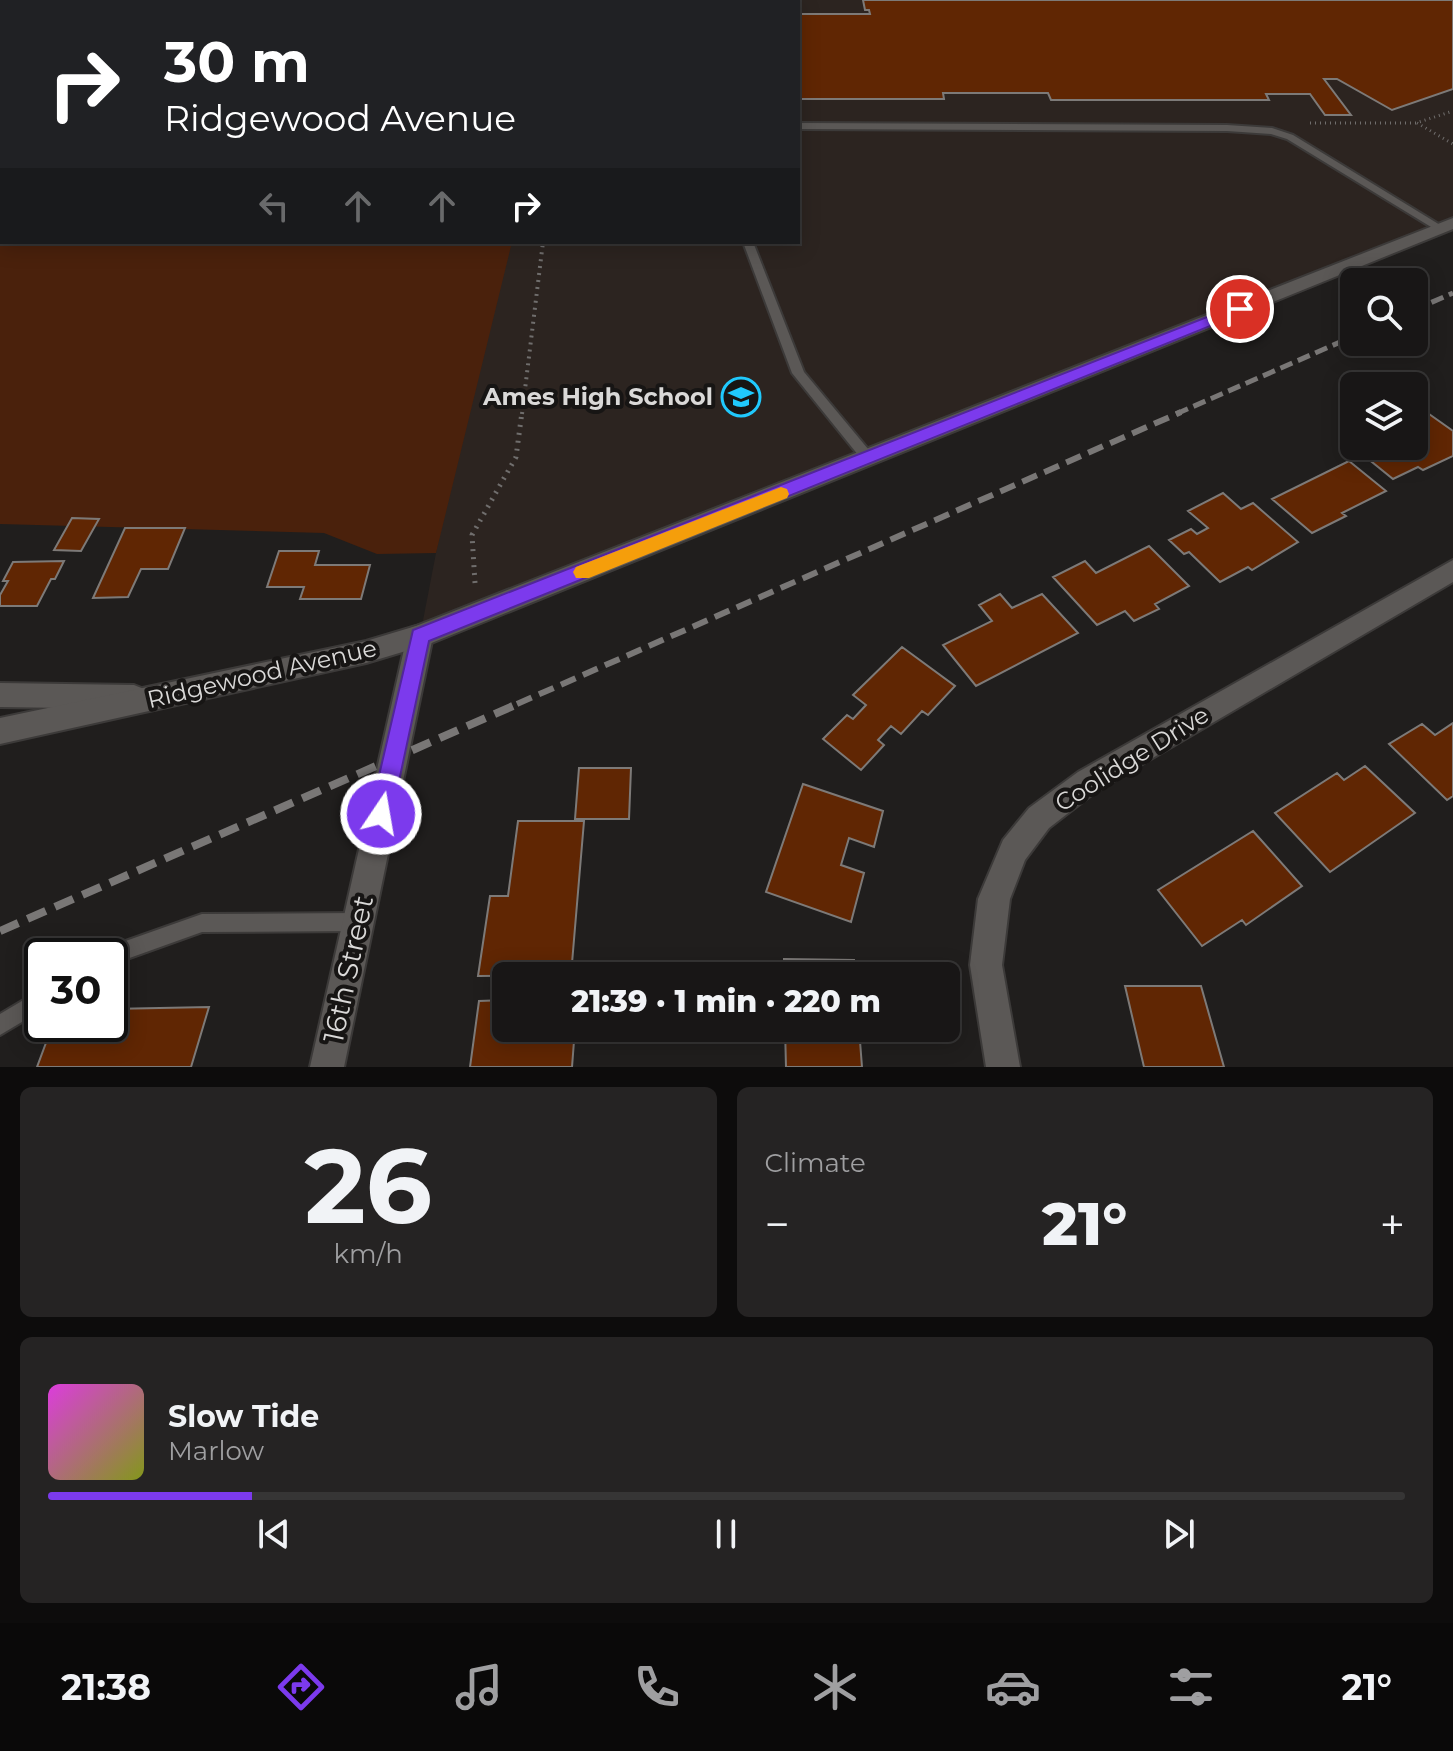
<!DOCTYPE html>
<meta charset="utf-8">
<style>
:root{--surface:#181616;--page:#252323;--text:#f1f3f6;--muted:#9f9fa1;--line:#363535;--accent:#7c3aed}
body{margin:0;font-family:Montserrat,sans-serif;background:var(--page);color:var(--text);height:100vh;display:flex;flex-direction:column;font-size:30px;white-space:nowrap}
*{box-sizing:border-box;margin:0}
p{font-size:26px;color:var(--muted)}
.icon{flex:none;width:44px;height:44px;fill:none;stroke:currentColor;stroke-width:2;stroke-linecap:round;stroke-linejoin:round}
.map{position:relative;height:1067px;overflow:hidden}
.drawer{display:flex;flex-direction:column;gap:20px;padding:20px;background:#0d0c0c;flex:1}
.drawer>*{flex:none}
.top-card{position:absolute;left:0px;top:0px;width:800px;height:244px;box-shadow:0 4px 20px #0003,0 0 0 2px var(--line);background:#202124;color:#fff;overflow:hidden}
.fabs{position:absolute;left:1340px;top:268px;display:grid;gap:16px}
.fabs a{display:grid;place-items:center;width:88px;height:88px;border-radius:12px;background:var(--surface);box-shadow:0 4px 20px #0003,0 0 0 2px var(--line);font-size:40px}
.speed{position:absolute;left:24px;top:938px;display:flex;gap:16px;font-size:40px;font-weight:700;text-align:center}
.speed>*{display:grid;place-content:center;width:104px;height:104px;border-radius:50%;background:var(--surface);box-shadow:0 4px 20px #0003,0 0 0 2px var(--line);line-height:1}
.speed .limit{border:4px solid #111;border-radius:12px;background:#fff;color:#111}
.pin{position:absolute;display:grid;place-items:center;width:68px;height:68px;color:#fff;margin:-34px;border:4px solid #fff;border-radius:50%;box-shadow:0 2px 8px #0007}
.me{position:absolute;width:88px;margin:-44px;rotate:12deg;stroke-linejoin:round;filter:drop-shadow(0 0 6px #0008)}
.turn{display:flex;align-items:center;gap:28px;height:168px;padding:0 32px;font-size:36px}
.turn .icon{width:104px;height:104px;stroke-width:2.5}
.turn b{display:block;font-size:56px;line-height:68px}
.lanes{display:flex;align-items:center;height:76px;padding:0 32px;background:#0003;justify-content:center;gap:40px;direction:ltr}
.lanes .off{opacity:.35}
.big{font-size:60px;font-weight:800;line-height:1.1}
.drawer .tile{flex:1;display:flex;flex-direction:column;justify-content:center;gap:12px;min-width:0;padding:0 28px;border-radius:12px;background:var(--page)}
.drawer .dial{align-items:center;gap:0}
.dial b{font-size:104px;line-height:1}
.song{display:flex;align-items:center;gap:24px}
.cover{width:96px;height:96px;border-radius:12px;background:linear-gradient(135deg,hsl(300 70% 55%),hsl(70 70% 35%))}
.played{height:8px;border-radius:4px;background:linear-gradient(90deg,var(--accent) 15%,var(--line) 15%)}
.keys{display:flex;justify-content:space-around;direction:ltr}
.heat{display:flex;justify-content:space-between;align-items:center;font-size:44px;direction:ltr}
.drawer .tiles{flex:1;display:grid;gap:20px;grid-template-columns:1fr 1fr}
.tile:last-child{grid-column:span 2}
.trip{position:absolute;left:492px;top:962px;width:468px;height:80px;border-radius:12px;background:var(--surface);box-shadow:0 4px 20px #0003,0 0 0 2px var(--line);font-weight:800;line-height:80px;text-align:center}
.tabs{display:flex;height:128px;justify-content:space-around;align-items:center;background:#0a0909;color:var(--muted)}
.tabs .icon{width:56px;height:56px}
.tabs .selected{color:var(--accent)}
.tabs b{font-size:36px;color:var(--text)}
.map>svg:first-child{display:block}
.built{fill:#2c2420}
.green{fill:#4a210c}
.building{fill:#602603;stroke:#7d7a78;stroke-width:2}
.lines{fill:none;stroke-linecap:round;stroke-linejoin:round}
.lane-casing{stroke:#3c3a39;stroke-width:4}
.street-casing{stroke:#3c3a39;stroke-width:4}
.secondary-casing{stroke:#3c3a39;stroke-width:4}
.path-far2{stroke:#706e6d;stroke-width:3;stroke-dasharray:1 4;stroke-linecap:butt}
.path-far1{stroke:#706e6d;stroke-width:4;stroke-dasharray:2 5;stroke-linecap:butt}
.path{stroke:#706e6d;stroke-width:5;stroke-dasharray:2 6;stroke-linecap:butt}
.lane{fill:#5b5856;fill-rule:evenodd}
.street{fill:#5b5856;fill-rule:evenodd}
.secondary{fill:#5b5856;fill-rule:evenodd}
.rail-far2{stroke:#797776;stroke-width:5;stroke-dasharray:13 6;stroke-linecap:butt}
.rail-far1{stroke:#797776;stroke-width:6;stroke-dasharray:16 8;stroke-linecap:butt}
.rail{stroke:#797776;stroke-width:8;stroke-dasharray:20 10;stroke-linecap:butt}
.route{fill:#7c3aed;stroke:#51269a;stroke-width:2}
.slow{fill:#f59e0b}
.labels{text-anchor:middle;stroke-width:8;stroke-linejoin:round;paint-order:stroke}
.poi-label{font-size:24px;font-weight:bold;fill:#dad9d8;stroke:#171514;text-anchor:end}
.street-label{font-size:24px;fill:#dad9d8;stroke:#171514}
.near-street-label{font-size:28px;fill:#dad9d8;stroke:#171514}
</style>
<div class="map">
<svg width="1453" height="1067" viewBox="0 0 1453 1067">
<rect width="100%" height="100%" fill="#201e1d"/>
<!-- built -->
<path class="built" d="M543 0H1453V222L420 636 496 242H798V2Z"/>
<!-- green -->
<path class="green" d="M0 0H578L2 2V242H512L436 553 377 554 324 533 0 524Z"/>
<!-- building -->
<path class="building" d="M863 0H1453V89L1392 110 1337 79H1324L1351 115H1325L1310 94H1266L1269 100H1051L1048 93H943L944 99H798V14H870L869 10H865Z
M1422 409 1453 431V456L1423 470 1418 467 1393 479 1351 445 1414 446V412Z
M1349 461 1386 491 1342 513 1346 516 1312 533 1272 499Z
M1223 493 1241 509 1253 503 1298 542 1252 570 1248 567 1220 582 1189 552 1184 554 1169 540 1191 529 1197 534 1208 528 1188 511Z
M72 518 99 519 81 551 54 550Z
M125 528H185L168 569H141L128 597 93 598Z
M1149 546 1189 586 1155 604 1159 609 1134 621 1125 611 1097 625 1053 577 1085 561 1096 573Z
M279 551H319L315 565H370L361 599H300L304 587H267Z
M64 561 55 579H51L37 606H0V595L8 581H3L13 562Z
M1000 594 1012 608 1042 594 1078 633 976 686 943 645 992 621 979 605Z
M902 647 955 686 928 715 922 711 901 734 891 726 878 740 884 745 861 770 823 739 847 715 853 719 866 705 853 695Z
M1453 723V796L1447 800 1389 744 1422 724 1435 735Z
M1365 766 1415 813 1330 872 1275 813 1337 773 1344 780Z
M579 768H631L629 819H575Z
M803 784 883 811 874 847 849 838 841 865 864 873 851 922 766 892Z
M518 821H584L571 975 478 976 490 896H508Z
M1253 831 1302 886 1246 925 1242 920 1202 946 1158 890Z
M784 959 854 960 855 976H784Z
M1125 986H1201L1224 1067H1144Z
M506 1000V1028H575L572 1067H470L479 1001Z
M209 1007 191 1067H37L53 1024H110V1009Z
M785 1028H859L862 1067H786Z"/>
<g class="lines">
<!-- lane casing -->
<g class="lane-casing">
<path id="lane" d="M798 123 1227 125 1272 128 1293 135 1445 228 1440 231 1436 230 1287 139 1271 134 1227 131 798 129Z
M743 242H753L804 372 873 455 875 458 873 461H863L792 373Z
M358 913 364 916 367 922 364 928 358 931 202 932 110 965V956H101L103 949 202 914Z
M42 989V1010L0 1035V1014Z"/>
</g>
<!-- street casing -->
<g class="street-casing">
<path id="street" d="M1453 560V582L1098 790 1049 828 1025 860 1010 899 1002 965 1020 1067H986L970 965 978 899 1003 840 1029 808 1078 772Z
M420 625 429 628 433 636 344 1067H310L407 636 411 628Z
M0 683 134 685 144 689 148 697 144 705 134 709 0 707Z"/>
</g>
<!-- secondary casing -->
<g class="secondary-casing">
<path id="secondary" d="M1453 218V229L429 644 366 663 0 744V718L366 641 416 626Z"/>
</g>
<!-- path-far2 -->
<path class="path-far2" d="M1310 123H1416L1453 111
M1417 123 1453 144"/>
<!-- path-far1 -->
<path class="path-far1" d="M522 414 543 242"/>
<!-- path -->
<path class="path" d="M475 583 472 535 516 457 522 412"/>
<!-- lane -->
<use href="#lane" class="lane"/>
<!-- street -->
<use href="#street" class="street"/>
<!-- secondary -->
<use href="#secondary" class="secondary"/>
<!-- rail-far2 -->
<path class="rail-far2" d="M1414 310 1453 293
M1176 414 1354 336"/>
<!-- rail-far1 -->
<path class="rail-far1" d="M517 704 1181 412"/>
<!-- rail -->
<path class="rail" d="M0 931 522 702"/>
</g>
<!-- route -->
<path class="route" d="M1240 304 1247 309 1245 312 429 641 392 814 389 821 381 824 373 821 370 814 413 630Z"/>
<!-- slow -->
<path class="slow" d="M781 487 787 489 789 494 787 498 589 578H576L573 572 576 567Z"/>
<!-- icons -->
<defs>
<g id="school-ring" transform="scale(2)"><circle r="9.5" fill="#171514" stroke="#20c9fd" stroke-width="1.5"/><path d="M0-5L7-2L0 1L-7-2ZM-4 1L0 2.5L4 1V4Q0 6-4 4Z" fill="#20c9fd"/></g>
</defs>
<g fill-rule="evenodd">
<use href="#school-ring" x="741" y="397"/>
</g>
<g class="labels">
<!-- poi labels -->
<g class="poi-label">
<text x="713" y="405">Ames High School</text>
</g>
<!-- street labels -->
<g class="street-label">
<text transform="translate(262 674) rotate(-13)" y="8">Ridgewood Avenue</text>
<text transform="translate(1132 759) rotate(-32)" y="8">Coolidge Drive</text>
</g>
<!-- near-street labels -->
<g class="near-street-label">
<text transform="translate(348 969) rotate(-78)" y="10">16th Street</text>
</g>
</g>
</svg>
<div class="fabs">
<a><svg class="icon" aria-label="search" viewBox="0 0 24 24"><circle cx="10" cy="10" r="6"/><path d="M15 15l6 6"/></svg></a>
<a><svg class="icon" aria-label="layers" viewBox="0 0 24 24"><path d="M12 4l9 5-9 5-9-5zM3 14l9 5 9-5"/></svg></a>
</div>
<div class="speed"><div class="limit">30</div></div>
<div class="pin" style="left:1240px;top:309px;background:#d93025"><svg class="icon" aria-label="arrive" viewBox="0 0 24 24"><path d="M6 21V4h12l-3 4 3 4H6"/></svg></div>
<svg class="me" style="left:381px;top:814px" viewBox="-20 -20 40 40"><circle r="17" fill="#7c3aed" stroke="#fff" stroke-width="3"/><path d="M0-11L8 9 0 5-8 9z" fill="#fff"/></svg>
<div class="trip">21:39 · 1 min · 220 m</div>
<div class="top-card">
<div class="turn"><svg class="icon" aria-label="right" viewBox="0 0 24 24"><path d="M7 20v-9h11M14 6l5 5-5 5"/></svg><div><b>30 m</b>Ridgewood Avenue</div></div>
<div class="lanes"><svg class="icon off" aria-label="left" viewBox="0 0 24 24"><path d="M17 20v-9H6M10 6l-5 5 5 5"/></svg><svg class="icon off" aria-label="ahead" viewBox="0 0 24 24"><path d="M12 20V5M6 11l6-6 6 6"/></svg><svg class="icon off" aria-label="ahead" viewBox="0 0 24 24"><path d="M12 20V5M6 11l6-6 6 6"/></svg><svg class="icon" aria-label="right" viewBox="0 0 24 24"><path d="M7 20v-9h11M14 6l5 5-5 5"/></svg></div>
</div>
</div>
<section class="drawer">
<div class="tiles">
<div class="tile dial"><b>26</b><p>km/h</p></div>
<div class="tile"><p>Climate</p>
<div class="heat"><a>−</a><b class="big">21°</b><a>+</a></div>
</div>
<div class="tile">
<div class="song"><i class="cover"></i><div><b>Slow Tide</b><p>Marlow</p></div></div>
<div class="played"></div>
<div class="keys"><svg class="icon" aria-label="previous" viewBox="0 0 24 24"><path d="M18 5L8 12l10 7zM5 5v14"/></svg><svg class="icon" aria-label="pause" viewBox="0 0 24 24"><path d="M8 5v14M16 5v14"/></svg><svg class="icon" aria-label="next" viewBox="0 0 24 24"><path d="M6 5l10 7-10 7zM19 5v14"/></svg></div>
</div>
</div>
</section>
<nav class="tabs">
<b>21:38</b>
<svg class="icon selected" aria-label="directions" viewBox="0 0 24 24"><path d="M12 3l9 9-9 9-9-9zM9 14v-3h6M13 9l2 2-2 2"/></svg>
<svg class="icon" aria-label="music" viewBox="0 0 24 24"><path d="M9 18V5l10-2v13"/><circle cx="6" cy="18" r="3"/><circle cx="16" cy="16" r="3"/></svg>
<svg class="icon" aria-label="phone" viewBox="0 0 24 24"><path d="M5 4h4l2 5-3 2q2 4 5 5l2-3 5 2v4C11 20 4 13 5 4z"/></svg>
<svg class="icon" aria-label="climate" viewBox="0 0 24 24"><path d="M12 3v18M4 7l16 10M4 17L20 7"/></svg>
<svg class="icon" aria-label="car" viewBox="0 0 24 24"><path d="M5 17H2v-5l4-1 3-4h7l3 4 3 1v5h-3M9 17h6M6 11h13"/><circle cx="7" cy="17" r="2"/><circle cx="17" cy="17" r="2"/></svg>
<svg class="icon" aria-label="filters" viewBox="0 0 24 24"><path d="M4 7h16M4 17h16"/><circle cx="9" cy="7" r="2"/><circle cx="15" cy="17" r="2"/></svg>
<b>21°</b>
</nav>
